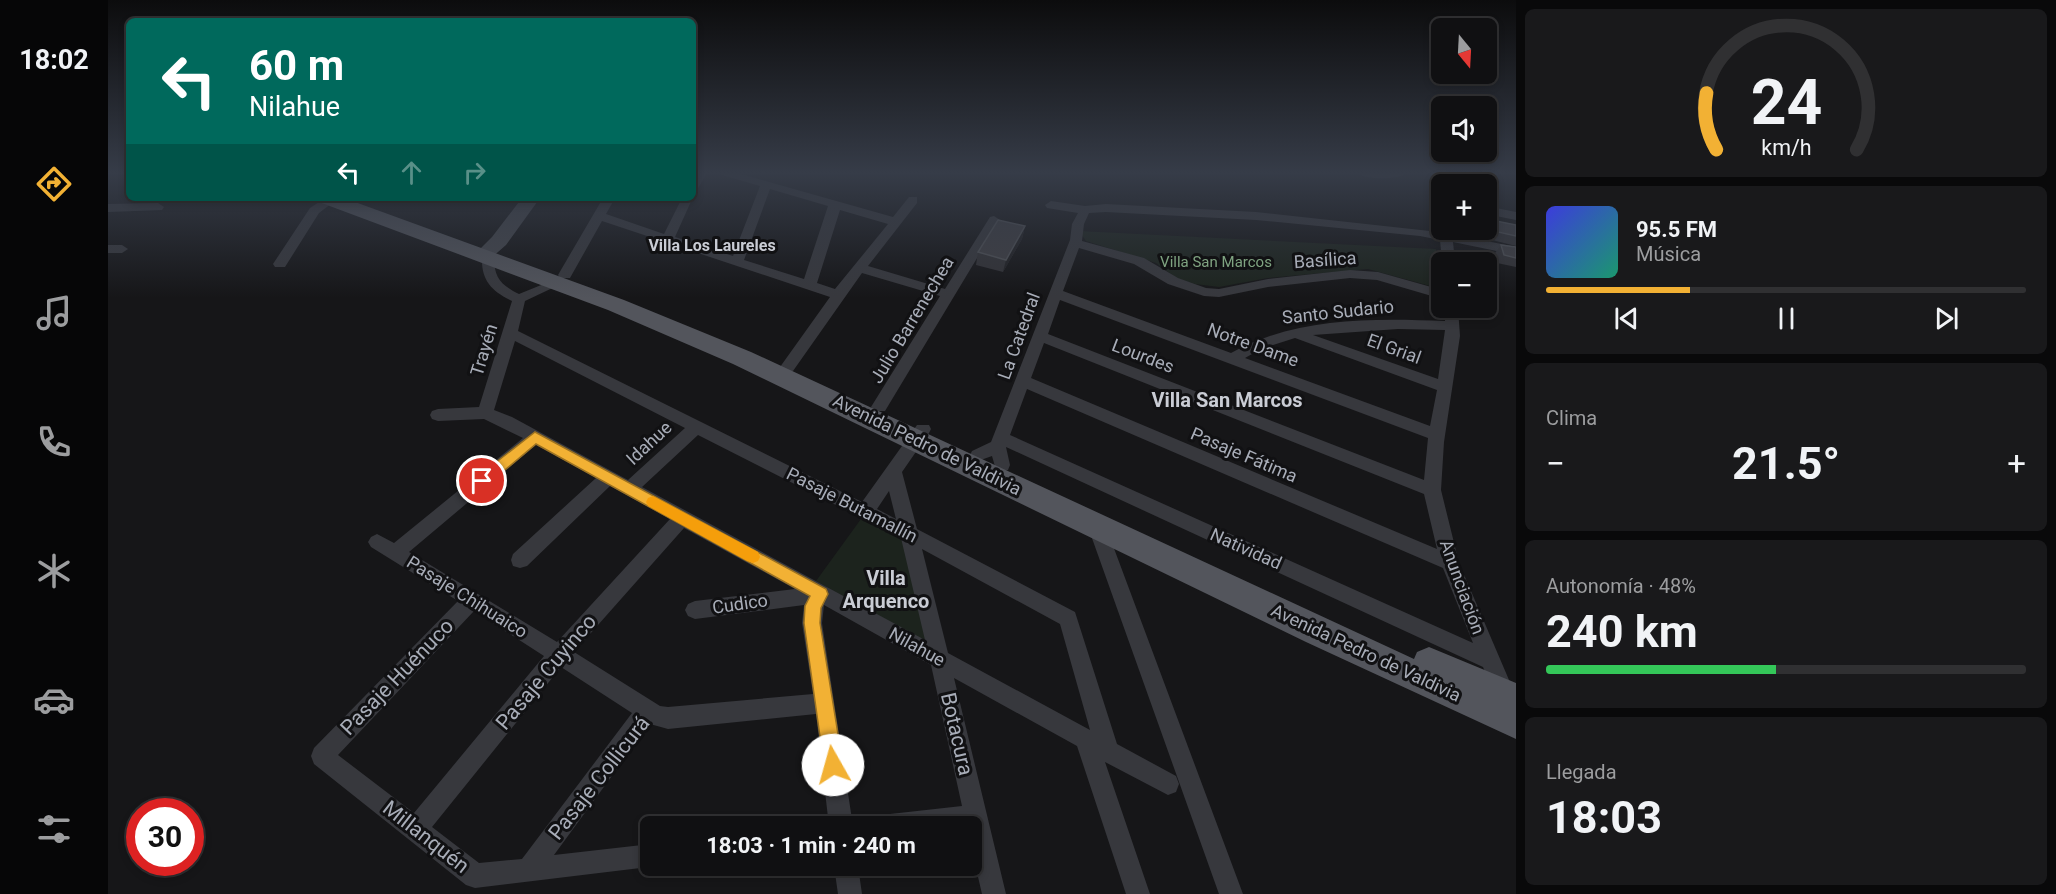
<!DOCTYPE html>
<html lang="es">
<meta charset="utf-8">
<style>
:root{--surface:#101012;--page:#19191b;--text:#f1f3f6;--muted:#9c9d9f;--line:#303032;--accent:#f2b134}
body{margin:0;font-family:Roboto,sans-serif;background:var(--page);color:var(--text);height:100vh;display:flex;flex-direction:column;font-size:22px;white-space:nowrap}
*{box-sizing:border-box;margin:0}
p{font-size:20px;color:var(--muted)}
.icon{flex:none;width:33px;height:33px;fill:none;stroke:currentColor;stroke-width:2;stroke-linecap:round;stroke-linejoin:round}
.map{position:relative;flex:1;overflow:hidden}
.side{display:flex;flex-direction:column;gap:9px;padding:9px;background:#09090a;width:540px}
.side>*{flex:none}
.banner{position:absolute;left:18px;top:18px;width:570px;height:183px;border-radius:9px;box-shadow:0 3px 9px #0003,0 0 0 2px var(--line);background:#00695c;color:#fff;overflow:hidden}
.needle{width:39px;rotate:162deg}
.tools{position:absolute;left:1323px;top:18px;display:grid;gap:12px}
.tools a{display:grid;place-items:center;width:66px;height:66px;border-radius:9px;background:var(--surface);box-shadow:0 3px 9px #0003,0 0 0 2px var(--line);font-size:30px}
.speed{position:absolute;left:18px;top:798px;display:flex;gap:12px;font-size:30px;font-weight:700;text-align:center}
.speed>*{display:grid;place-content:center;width:78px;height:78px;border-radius:50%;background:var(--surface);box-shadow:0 3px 9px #0003,0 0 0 2px var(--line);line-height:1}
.speed .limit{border:9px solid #d22;background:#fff;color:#111}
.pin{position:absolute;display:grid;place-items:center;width:51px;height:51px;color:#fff;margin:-26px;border:3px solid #fff;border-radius:50%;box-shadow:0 2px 6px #0007}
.me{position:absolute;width:66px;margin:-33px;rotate:353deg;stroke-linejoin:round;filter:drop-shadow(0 0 4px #0008)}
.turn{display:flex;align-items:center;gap:21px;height:126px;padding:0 24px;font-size:27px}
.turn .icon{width:78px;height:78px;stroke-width:2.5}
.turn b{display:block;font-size:42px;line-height:51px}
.lanes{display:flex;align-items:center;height:57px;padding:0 24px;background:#0003;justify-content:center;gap:30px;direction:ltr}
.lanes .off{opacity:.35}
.big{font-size:45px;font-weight:700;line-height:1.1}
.side .tile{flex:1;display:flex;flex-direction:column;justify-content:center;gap:9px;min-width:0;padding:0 21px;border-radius:9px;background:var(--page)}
.side .dial{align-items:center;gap:0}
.dial svg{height:156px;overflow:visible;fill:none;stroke:var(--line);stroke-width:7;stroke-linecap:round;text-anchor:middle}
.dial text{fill:var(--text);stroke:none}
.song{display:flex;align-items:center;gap:18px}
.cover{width:72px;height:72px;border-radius:9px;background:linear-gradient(135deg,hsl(240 70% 55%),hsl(160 70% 35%))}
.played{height:6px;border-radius:3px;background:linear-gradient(90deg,var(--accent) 30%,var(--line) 30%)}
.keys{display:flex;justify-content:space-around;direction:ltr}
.heat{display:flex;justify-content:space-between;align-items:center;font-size:33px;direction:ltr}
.charge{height:9px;border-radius:4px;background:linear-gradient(90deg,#34c759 48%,var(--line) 0)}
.trip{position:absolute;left:532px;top:816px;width:342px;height:60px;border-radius:9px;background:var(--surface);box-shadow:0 3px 9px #0003,0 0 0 2px var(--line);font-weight:700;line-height:60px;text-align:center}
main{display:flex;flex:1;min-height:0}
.tabs{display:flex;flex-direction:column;width:108px;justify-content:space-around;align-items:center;background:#060607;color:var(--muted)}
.tabs .icon{width:42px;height:42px}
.tabs .active{color:var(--accent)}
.tabs b{font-size:27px;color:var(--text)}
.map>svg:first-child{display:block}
.green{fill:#1c231d}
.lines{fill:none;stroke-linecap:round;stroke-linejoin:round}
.street{fill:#37383d;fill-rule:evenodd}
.secondary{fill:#45474d;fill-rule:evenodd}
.primary{fill:#53555c;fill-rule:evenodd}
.wall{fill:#323236}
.shaded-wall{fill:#212124}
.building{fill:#3f3f44;stroke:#4f5156;stroke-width:1.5}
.route{fill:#f2b134;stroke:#9d7322;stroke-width:1.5}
.slow{fill:#f59e0b}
.labels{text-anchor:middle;stroke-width:6;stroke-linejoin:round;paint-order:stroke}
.far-park-label{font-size:15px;fill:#7fa381;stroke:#111113}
.far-neighbourhood-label{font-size:16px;font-weight:bold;fill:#c9ccd4;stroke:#111113}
.street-label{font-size:18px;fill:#a8adb8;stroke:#111113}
.neighbourhood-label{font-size:20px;font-weight:bold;fill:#c9ccd4;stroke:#111113}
.near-street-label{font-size:21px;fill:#a8adb8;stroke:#111113}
</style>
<main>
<nav class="tabs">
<b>18:02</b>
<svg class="icon active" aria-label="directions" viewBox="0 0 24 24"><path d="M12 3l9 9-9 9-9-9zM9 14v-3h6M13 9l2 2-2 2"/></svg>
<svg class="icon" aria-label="music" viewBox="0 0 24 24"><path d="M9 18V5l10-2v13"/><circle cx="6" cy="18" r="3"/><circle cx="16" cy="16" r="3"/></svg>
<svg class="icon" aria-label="phone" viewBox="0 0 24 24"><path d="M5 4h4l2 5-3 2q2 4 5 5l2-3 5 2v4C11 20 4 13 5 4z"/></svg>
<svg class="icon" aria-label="climate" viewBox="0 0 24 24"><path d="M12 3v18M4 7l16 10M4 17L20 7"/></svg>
<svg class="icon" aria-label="car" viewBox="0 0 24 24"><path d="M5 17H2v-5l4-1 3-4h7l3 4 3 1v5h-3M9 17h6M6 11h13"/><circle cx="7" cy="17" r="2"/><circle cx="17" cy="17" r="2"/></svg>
<svg class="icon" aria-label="filters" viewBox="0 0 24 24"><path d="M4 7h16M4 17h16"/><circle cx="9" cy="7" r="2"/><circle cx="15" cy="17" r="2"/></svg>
</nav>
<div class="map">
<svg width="1408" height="894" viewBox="0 0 1408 894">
<rect width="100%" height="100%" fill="#161618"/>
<!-- green -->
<path class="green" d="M971 231 1328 249 1333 276V289L1260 269 1160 278 1111 287 1087 284 1068 278 1048 263 978 241Z
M753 519 794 539 820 643 708 581Z"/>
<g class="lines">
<!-- street -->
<path class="street" d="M588 173H599L589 190 585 192V177Z
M613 173H629L785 217 801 197H809V203L760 266 837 289 882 217 886 216 892 220 777 411H765L763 407 832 296 754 273 685 371 680 372 672 367 722 297 494 221 462 278H452L450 275 495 198H507L498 214 556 234 574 198 585 197 567 237 625 256 652 186 614 175ZM662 189 720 206 696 279 636 260ZM732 210 780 224 727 289 709 283Z
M1249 173H1299C1290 180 1258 180 1249 173Z
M1326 173H1338L1339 184H1334V197L1328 194Z
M217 198 228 200 211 213 177 267H167L165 264 202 208Z
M943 201 977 206 998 204 1148 212 1331 232 1334 227V230H1343L1344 234 1408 247V255L1345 242 1347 262H1334L1332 240 1312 236 1148 220 998 212 981 213 976 224 974 241 1036 258 1070 278 1098 288 1111 289 1160 279 1242 270 1270 272 1334 290V299L1269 280 1242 278 1160 287 1111 297 1096 296 1060 284 1026 264 971 248 955 291 1123 353C1188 317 1264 318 1337 321L1336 308H1350L1352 336 1336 442 1333 490 1351 563 1407 694 1403 701 1396 704 1389 701 1375 667 898 447 902 465 900 470 894 471 888 470 884 456 870 461 864 459 862 455 864 451 883 442 962 240 964 224 970 213 939 208 937 205ZM952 300 1320 438 1316 480 940 334ZM1290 329 1337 330 1330 379 1205 335ZM1187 338 1329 390 1322 426 1137 358 1153 349ZM936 343 1316 494 1329 549 923 378ZM919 389 1335 568 1365 643 902 435Z
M50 203 56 207 54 210 0 212V204Z
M1378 206 1408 212V220L1378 214Z
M0 245H14L20 249 14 253H0Z
M380 253 386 257C386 278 393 285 411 294L448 279 455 283 417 301 410 331 754 502 809 425H821L823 429 821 433 794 472 809 529 967 612 1009 744 1068 776 1071 784 1068 792 1060 795 997 762 1042 894H1018L969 746 846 678 898 894H874L864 851V826H770L774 818 782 814 854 806 823 665 716 605 714 623 745 826H721L708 714 560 729 542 724 446 855 543 844V866H549L367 888 358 885 206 764 203 756 206 748 350 601 263 547 260 542 263 537 269 534 286 543 415 438 376 419 330 421 324 419 322 415 324 411 330 409 371 407 404 301C383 291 373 280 374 257ZM407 341 577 428 520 480 404 417 386 410ZM590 435 793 538 817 640 534 487ZM428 445 488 478 405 554 403 560 405 566 412 568 419 566 502 486 562 519 449 642 301 552ZM781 491 788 519 769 509ZM576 528 687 589 587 601 580 604 577 610 580 616 587 619 696 605 694 623 705 694 560 707 552 706 466 652ZM814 549 952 624 982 730 840 653ZM366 611 436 656 306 813 230 755ZM453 667 524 713 414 859 371 863 324 827Z
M989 520 995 522 998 527 1135 894H1111L980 527 983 522Z
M726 866H750L754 894H730Z"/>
<!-- secondary -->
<path class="secondary" d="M414 198H432L398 245 382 259H368L366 255 384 237Z"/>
<!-- primary -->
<path class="primary" d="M208 198H236L516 300 643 352 1306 659 1309 652 1321 647 1408 683V739L1198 642 625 364 500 310 211 202Z"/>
</g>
<!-- wall -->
<path class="wall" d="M1388 221 1408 225V246L1384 240 1381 229Z
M917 226 914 239 895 272 868 265 870 252Z
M1393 245 1408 247V267L1389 263 1387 253Z"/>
<!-- shaded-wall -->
<path class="shaded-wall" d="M917 226 914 239 895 272 898 260Z"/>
<!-- building -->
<path class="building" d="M890 220 917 226 898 260 870 252Z
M1388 221 1408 225V236L1390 232Z
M1393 245 1408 247V258L1396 255Z"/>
<!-- sky -->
<linearGradient id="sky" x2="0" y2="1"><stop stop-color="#0c0c0d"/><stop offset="0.58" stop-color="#363c48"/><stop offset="1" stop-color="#363c48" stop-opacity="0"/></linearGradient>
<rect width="1408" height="298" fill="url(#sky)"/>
<!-- route -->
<path class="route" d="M427 432 718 589 720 594 713 608 712 623 735 765 732 771 725 774 719 771 716 765 696 623 697 606 702 596 428 444 379 485H369L367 481 369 477Z"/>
<!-- slow -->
<path class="slow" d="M545 496 650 552 652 557 650 561 645 563 639 561 540 506 538 502 540 498Z"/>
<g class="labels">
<!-- far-park labels -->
<g class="far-park-label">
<text x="1108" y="267">Villa San Marcos</text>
</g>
<!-- far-neighbourhood labels -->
<g class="far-neighbourhood-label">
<text x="604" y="251">Villa Los Laureles</text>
</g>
<!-- street labels -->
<g class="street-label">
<text transform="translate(1217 260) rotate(-4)" y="6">Basílica</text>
<text transform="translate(1230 312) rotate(-6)" y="6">Santo Sudario</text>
<text transform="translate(804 320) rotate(-59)" y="6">Julio Barrenechea</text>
<text transform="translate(911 336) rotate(-70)" y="6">La Catedral</text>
<text transform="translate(1145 345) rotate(20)" y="6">Notre Dame</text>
<text transform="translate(1286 349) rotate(20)" y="6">El Grial</text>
<text transform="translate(376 350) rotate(-73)" y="6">Trayén</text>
<text transform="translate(1035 356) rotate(21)" y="6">Lourdes</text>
<text transform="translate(541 443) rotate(-43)" y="6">Idahue</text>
<text transform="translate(819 445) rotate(26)" y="6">Avenida Pedro de Valdivia</text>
<text transform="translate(1136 455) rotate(23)" y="6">Pasaje Fátima</text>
<text transform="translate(744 505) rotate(27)" y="6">Pasaje Butamallín</text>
<text transform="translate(1138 549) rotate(24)" y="6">Natividad</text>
<text transform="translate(1354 587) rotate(70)" y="6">Anunciación</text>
<text transform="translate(359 597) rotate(32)" y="6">Pasaje Chihuaico</text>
<text transform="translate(632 604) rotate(-8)" y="6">Cudico</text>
<text transform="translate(809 647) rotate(29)" y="6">Nilahue</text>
<text transform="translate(1258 653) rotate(25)" y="6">Avenida Pedro de Valdivia</text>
</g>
<!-- neighbourhood labels -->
<g class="neighbourhood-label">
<text x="1119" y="407">Villa San Marcos</text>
<text x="778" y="585">Villa<tspan x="778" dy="23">Arquenco</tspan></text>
</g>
<!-- near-street labels -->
<g class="near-street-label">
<text transform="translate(438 672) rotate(-50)" y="7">Pasaje Cuyinco</text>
<text transform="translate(289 677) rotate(-46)" y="7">Pasaje Huénuco</text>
<text transform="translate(849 734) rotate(77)" y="7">Botacura</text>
<text transform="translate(491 778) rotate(-52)" y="7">Pasaje Collicurá</text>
<text transform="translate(318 837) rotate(38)" y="7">Millanquén</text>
</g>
</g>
</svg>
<div class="tools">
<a><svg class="needle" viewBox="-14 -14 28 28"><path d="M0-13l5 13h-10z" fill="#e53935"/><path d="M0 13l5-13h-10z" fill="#9c9d9f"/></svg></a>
<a><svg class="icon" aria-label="sound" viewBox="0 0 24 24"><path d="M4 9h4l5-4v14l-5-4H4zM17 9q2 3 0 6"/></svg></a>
<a>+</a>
<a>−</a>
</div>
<div class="speed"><div class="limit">30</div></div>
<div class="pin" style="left:374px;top:481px;background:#d93025"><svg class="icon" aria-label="arrive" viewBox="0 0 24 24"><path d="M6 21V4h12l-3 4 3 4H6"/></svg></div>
<svg class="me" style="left:725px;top:765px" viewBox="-20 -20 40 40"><circle r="19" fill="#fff"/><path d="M0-13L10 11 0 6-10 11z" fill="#f2b134"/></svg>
<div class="trip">18:03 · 1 min · 240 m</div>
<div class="banner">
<div class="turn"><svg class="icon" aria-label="left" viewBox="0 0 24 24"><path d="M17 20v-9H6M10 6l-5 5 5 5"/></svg><div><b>60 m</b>Nilahue</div></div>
<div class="lanes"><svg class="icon" aria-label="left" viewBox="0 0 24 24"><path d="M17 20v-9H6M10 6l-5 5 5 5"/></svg><svg class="icon off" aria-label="ahead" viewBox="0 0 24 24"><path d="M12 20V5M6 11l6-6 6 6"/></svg><svg class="icon off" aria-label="right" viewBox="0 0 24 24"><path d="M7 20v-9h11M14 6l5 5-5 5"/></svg></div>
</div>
</div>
<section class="side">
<div class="tile dial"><svg viewBox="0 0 100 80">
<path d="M14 69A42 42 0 1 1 86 69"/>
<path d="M14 69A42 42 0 0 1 9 40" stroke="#f2b134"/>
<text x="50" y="56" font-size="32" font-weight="700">24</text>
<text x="50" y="72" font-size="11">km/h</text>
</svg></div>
<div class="tile">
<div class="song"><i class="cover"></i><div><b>95.5 FM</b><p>Música</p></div></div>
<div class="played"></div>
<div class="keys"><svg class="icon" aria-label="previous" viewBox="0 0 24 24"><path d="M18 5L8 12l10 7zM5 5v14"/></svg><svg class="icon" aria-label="pause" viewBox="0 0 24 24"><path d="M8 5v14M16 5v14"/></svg><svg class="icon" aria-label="next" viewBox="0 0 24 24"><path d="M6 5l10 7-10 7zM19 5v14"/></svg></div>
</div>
<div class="tile"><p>Clima</p>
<div class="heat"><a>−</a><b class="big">21.5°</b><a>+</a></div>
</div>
<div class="tile"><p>Autonomía · 48%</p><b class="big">240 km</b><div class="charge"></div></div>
<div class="tile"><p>Llegada</p><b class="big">18:03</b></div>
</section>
</main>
